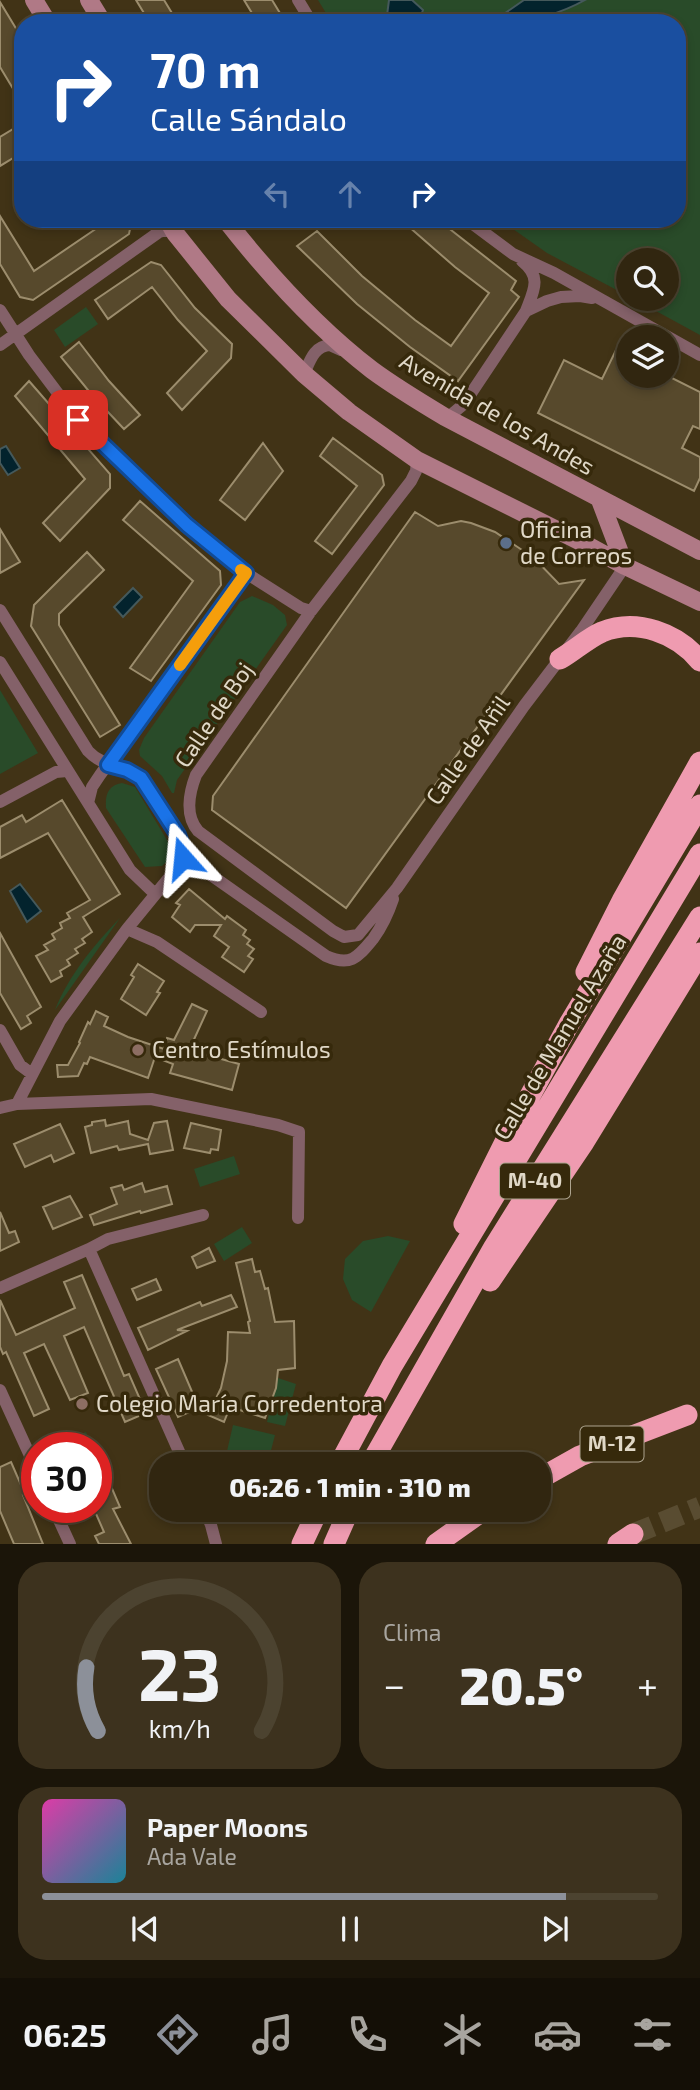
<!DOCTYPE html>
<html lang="es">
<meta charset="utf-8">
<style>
:root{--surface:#312610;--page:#3d321e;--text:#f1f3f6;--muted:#a8a59f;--line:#4c4330;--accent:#8c9099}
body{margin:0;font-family:"Exo 2",sans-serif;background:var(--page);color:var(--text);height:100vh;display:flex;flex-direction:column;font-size:26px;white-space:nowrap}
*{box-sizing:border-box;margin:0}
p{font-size:23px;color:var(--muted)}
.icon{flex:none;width:38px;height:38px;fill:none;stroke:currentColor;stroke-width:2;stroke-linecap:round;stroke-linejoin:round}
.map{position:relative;height:1544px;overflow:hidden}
.drawer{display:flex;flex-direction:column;gap:18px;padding:18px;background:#1b1509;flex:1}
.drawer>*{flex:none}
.hud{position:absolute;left:14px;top:14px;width:672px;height:214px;border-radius:28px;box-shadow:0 4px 10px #0003,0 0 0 2px var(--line);background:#1a4fa0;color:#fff;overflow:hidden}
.tools{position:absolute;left:616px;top:248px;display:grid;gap:14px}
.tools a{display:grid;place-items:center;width:63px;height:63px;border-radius:50%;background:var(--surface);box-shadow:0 4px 10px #0003,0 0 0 2px var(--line);font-size:35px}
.speed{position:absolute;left:21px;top:1432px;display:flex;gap:14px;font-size:35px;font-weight:700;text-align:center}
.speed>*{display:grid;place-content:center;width:91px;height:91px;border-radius:50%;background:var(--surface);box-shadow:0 4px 10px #0003,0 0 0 2px var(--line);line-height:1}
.speed .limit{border:10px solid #d22;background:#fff;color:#111}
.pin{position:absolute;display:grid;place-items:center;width:60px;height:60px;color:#fff;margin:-30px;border-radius:14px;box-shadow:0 4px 10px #0006}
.me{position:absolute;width:77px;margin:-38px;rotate:342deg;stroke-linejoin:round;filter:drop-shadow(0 0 5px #0008)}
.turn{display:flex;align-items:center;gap:24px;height:147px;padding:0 21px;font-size:32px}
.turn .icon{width:91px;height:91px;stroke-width:2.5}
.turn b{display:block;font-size:49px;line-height:60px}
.lanes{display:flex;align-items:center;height:66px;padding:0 21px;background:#0003;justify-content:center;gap:35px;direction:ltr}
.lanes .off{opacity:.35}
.big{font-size:52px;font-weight:800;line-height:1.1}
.drawer .tile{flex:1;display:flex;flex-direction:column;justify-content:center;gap:10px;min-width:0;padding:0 24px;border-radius:28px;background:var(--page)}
.drawer .dial{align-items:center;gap:0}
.dial svg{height:182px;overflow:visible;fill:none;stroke:var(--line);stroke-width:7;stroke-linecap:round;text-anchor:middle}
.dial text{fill:var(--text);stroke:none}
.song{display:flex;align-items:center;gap:21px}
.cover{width:84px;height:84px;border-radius:10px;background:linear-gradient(135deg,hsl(320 70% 55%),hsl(190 70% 35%))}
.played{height:7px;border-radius:4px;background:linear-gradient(90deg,var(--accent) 85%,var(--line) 85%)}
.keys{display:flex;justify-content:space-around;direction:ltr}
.heat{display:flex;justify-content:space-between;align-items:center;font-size:38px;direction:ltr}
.drawer .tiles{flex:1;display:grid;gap:18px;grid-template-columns:1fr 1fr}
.tile:last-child{grid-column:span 2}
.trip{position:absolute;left:149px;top:1452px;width:402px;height:70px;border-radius:28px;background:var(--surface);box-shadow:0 4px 10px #0003,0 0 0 2px var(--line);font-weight:800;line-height:70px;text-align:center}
.tab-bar{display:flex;height:112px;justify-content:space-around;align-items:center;background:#140f06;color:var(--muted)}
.tab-bar .icon{width:49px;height:49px}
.tab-bar .current{color:var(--accent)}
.tab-bar b{font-size:32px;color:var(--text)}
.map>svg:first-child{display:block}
.green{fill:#294b29}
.water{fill:#03232d;stroke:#45595b;stroke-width:2}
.building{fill:#57492c;stroke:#9c8d6d;stroke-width:2}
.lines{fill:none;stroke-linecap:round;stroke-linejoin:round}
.highway-tunnel{stroke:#594c31;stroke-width:21;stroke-dasharray:21 10;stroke-linecap:butt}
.street{stroke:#846169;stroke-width:12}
.secondary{stroke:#b07986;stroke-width:18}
.highway{stroke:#ef9bb0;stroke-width:21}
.route-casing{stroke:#114b97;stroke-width:18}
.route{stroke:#1a73e8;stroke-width:12}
.slow{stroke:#f59e0b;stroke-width:12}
.service-dot{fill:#5c6f8a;stroke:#36290b;stroke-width:2.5}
.education-dot{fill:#8d6e63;stroke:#36290b;stroke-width:2.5}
.labels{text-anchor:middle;stroke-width:7;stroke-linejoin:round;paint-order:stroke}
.shield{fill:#36290b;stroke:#ada48f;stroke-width:2}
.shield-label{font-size:21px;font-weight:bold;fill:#e0d8c7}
.street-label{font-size:23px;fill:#e0d8c7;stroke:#36290b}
.poi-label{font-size:23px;fill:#e0d8c7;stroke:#36290b;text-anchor:start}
</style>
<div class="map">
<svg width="700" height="1544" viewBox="0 0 700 1544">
<rect width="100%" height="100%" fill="#413316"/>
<!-- green -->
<path class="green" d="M318 0H700V335L634 299H667V261H628V296L547 253 499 219H677V23H332Z
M86 307 98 324 65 347 54 330Z
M252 596 273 605 285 615 287 625 177 780 174 793H172L162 776 140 756 139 750 144 738 240 602Z
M0 690 38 753 0 774Z
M122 783 135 787 167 840C172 850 172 858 162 866L145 867 106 808C105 795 108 785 122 783Z
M120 918 55 1010C69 975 94 945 120 918Z
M234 1156 240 1174 200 1187 194 1169Z
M242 1227 252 1243 224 1261 214 1244Z
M388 1236 410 1241 371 1312 352 1300 343 1279 345 1259 363 1241Z
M278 1378 296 1384 285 1426 267 1422Z
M233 1425 275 1435 268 1462 227 1451Z
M86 1432 92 1447H48Z"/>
<!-- water -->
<path class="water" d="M389 0H412L423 10 418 23H386Z
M524 0H585C555 17 524 23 491 23Z
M6 446 20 468 8 475 0 463V449Z
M133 588 142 597 123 617 114 607Z
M20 884 41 911 27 922 10 891Z"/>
<!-- building -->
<path class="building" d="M136 0H164L178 23H150Z
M244 0H272L286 23H258Z
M0 2 23 40V88L15 92 0 67Z
M23 123V152L0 166V137Z
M0 216 34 271 103 224 100 219H132L129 234 33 300 20 297 0 264Z
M400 219H437L516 281 511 290 519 297 458 381 410 347 357 304 297 246 317 231 362 276 415 320 451 346 489 293 455 267Z
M151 262 161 265 195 308 232 344 231 358 182 410 167 393 207 351 178 320 152 287 108 319 95 300Z
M79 342 109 381 140 415 124 429 92 395 61 357Z
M616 350 628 356V376H668L700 392V429L693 426 682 448 700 457V478L694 491 538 413 564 360 602 379Z
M29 381 110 474V488L60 541 43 523 85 479 15 396Z
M333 438 382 475 384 485 332 554 315 541 357 486 320 456Z
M263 443 283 471 245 520 220 500Z
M140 501 220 571 221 585 151 681 130 668 193 581 123 520Z
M415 512 438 526 461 521 471 523 495 532 534 558 559 584 584 580 346 908 212 810 213 796Z
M0 529 20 562 0 573Z
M87 552 104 570 59 614V625L120 725 100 737 31 626 34 605Z
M62 800 120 894 83 917 92 932 82 939 85 943 75 949 78 953 67 960 70 965 60 971 62 976 51 982 36 956 48 950 44 945 55 939 52 934 62 928 60 923 70 918 67 913 90 900 48 833 0 858V827L22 815 26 822Z
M189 889 225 919 227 916 246 930 243 935 250 940 247 944 254 949 248 956 253 959 244 972 222 957 229 947 214 936 221 925H195L190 932 172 917 180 905 176 903Z
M0 933 41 1007 27 1016 31 1023 21 1029 0 993Z
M138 964 164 981 157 992 160 993 146 1015 121 999 134 977 131 975Z
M192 1004 207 1011 191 1046 194 1047 193 1051 239 1064 232 1090 170 1073 173 1064 155 1057 148 1078 90 1057 87 1064 84 1063 78 1076 58 1077 57 1065H68L80 1043 79 1042 88 1022 90 1024 96 1011 108 1017 104 1026 128 1037 164 1049 167 1038 174 1040Z
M105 1120 106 1126 128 1121 130 1134 148 1140 154 1123 167 1121 173 1150 150 1154 148 1144 119 1150 117 1146 91 1153 85 1127 92 1125V1122Z
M191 1123 221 1130 218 1150 211 1149 210 1153 184 1148Z
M60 1124 74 1153 54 1162 51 1155 25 1167 14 1144Z
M142 1183 145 1192 167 1186 172 1204 141 1213 140 1211 94 1225 90 1215 117 1204 111 1188 122 1185 124 1190Z
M70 1196 82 1217 53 1229 43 1207Z
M0 1212 9 1233 15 1231 19 1242 0 1251Z
M209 1248 215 1261 197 1268 192 1257Z
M252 1259 255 1272 260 1271 265 1289 268 1288 275 1322 294 1321 295 1368 278 1370 276 1388 265 1418 230 1407 224 1422 208 1415 221 1388 227 1361 228 1332 250 1333 248 1322 250 1321 236 1263Z
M82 1275 124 1376 129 1374 146 1413 125 1422 84 1327 64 1336 88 1393 70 1400 44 1344 24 1353 49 1409 34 1416 6 1352 3 1354 0 1347V1300L16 1335 75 1308 64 1282Z
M156 1279 161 1290 137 1300 132 1289Z
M231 1295 237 1307 177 1330 187 1331 148 1350 138 1328 200 1302 202 1306Z
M178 1359 199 1408 178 1417 156 1369Z
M11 1462 25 1494 23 1495 43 1544H14L0 1511V1467Z
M104 1470 120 1507 113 1509 131 1544H99L95 1536 104 1532 93 1507H96V1474Z"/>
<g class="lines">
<!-- highway-tunnel -->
<path class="highway-tunnel" d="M633 1534 700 1507"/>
<!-- street -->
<path class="street" d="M298 0 312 23
M466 219 513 254 554 273 700 355
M522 261C542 277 534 290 526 311
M0 310 29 355 78 420 187 525 222 555 246 573 301 608 311 611
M0 345 159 232 165 230 175 233
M304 374C310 361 314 346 330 345L341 350
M445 417 452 414 464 404 526 311 547 301 561 297 580 296 592 298
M417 460 416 471 411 481 311 611 196 775C189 793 185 816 198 831L333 931 344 937 358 935 397 888 524 706 581 631 625 566
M0 610 88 751C102 766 120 765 136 775 148 781 177 829 181 842 183 847 183 853 183 858
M0 662 130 870 155 894
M0 802 56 772 67 771
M88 803 92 787 100 775 246 573
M183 858 191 861 326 956C351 967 358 957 373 939 383 925 388 914 393 899
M127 929 157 942 261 1012
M0 1030 20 1065 32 1074
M17 1104 60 1021 127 929 181 863 183 858
M0 1108 17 1104 151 1099 278 1125 299 1132 298 1218
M89 1249 185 1465
M0 1288 89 1249 108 1239 203 1215
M0 1390 37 1471
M53 1507 70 1544
M205 1510 211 1525 216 1544"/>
<!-- secondary -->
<path class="secondary" d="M34 0 48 23
M89 0 103 23
M167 219 175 233 228 299 304 374 349 412 417 460 585 544 625 566 700 602
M225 219C268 274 316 327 372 370 395 387 420 402 445 417L700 551
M600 500 625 566"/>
<!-- highway -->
<path class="highway" d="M560 659C574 651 588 638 602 632 637 618 677 633 700 661
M586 972 622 901 700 762
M464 1224 506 1140 569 1024 700 805
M490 1281 584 1142 700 953
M339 1465 392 1366 700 854
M370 1465 494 1247 700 917
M539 1479 580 1456 687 1415
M302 1544 318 1510
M334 1544 349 1510
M436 1544 484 1510
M618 1544 633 1534"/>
</g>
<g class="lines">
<!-- route casing -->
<g class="route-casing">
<path id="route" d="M78 420 187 525 246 573 108 765 127 770 141 778 178 835 183 848V858"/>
</g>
<!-- route -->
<use href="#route" class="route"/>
<!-- slow -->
<path class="slow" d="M180 665 246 573 241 570"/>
</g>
<!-- markers -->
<circle class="service-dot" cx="506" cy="543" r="7"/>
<g class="education-dot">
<circle cx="138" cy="1050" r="7"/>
<circle cx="82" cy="1404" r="7"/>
</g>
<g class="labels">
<!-- shield labels -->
<g class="shield">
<rect x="500" y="1163.5" width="70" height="35" rx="5"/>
<rect x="580.5" y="1426.5" width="63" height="35" rx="5"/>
</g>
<g class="shield-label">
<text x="535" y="1188">M-40</text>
<text x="612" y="1451">M-12</text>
</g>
<!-- street labels -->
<g class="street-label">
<text transform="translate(497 414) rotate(30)" y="8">Avenida de los Andes</text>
<text transform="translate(214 715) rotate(-56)" y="8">Calle de Boj</text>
<text transform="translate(468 750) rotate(-55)" y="8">Calle de Añil</text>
<text transform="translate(560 1037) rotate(-59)" y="8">Calle de Manuel Azaña</text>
</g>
<!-- poi labels -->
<g class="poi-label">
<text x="520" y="538">Oficina<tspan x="520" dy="26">de Correos</tspan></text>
<text x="152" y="1058">Centro Estímulos</text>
<text x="96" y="1412">Colegio María Corredentora</text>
</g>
</g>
</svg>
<div class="tools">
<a><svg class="icon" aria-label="search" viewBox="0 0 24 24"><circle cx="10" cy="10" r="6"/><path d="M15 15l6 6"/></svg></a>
<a><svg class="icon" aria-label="layers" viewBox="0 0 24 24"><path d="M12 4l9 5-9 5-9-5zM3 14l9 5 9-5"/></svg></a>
</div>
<div class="speed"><div class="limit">30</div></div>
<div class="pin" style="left:78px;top:420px;background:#d93025"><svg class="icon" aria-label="arrive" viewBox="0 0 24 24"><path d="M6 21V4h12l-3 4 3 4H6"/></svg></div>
<svg class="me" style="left:183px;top:858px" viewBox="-20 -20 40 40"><path d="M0-17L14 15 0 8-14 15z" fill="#1a73e8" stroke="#fff" stroke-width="4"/></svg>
<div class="trip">06:26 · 1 min · 310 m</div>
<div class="hud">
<div class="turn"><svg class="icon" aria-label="right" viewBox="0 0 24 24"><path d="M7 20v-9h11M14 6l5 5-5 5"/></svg><div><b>70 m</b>Calle Sándalo</div></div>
<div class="lanes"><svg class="icon off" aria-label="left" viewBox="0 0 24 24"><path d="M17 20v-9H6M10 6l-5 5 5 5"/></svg><svg class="icon off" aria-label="ahead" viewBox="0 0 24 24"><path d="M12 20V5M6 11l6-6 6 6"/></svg><svg class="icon" aria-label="right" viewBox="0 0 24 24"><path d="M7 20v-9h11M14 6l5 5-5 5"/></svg></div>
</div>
</div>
<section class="drawer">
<div class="tiles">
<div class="tile dial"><svg viewBox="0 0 100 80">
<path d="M14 69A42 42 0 1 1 86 69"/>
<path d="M14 69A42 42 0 0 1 9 41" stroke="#8c9099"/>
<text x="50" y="56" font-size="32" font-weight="700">23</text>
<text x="50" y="72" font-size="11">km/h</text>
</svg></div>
<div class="tile"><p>Clima</p>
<div class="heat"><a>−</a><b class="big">20.5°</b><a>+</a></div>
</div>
<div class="tile">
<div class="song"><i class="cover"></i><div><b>Paper Moons</b><p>Ada Vale</p></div></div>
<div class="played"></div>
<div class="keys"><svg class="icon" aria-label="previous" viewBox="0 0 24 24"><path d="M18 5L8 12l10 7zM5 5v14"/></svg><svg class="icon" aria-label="pause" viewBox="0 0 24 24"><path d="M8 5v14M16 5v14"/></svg><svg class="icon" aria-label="next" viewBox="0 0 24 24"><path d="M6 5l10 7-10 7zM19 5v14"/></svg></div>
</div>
</div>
</section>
<nav class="tab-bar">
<b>06:25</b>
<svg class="icon current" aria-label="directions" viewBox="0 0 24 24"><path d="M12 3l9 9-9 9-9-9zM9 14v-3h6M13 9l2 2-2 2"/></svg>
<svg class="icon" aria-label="music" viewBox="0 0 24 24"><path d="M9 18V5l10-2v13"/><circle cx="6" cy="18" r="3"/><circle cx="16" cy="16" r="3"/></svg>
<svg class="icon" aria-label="phone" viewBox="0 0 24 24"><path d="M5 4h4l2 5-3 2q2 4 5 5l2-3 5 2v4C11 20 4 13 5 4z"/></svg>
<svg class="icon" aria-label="climate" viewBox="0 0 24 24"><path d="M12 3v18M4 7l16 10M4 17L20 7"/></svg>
<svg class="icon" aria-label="car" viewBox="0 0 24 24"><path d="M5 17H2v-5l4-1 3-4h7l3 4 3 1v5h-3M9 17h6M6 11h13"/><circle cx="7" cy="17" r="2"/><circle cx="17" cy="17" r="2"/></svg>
<svg class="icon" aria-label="filters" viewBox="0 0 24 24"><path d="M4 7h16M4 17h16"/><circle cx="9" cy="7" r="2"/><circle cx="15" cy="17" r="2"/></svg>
</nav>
